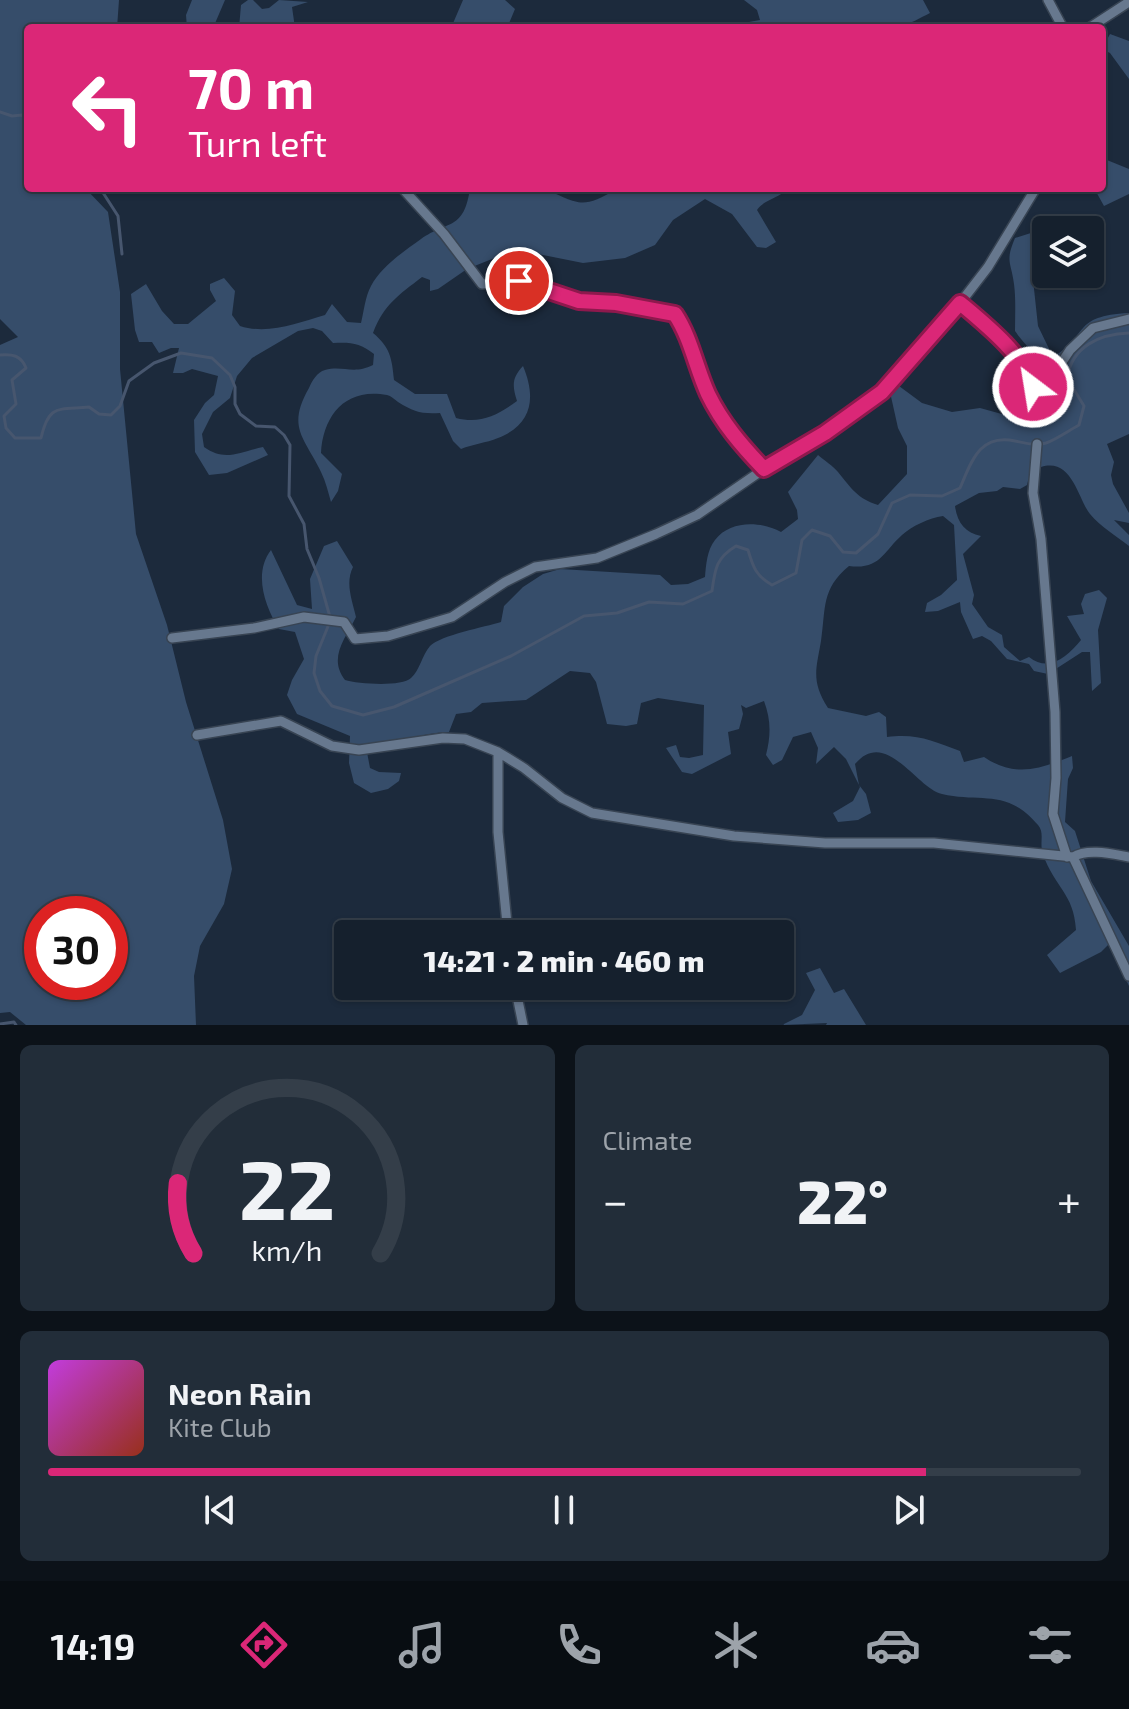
<!DOCTYPE html>
<meta charset="utf-8">
<style>
:root{--surface:#15202d;--page:#222d39;--text:#f1f3f6;--muted:#9da3aa;--line:#343e49;--accent:#db2777}
body{margin:0;font-family:"Exo 2",sans-serif;background:var(--page);color:var(--text);height:100vh;display:flex;flex-direction:column;font-size:30px;white-space:nowrap}
*{box-sizing:border-box;margin:0}
p{font-size:26px;color:var(--muted)}
.icon{flex:none;width:44px;height:44px;fill:none;stroke:currentColor;stroke-width:2;stroke-linecap:round;stroke-linejoin:round}
.map{position:relative;height:1025px;overflow:hidden}
.side{display:flex;flex-direction:column;gap:20px;padding:20px;background:#0c1219;flex:1}
.side>*{flex:none}
.banner{position:absolute;left:24px;top:24px;width:1082px;height:168px;border-radius:8px;box-shadow:0 2px 6px #0004,0 0 0 2px var(--line);background:#db2777;color:#fff;overflow:hidden}
.buttons{position:absolute;left:1032px;top:216px;display:grid;gap:16px}
.buttons a{display:grid;place-items:center;width:72px;height:72px;border-radius:8px;background:var(--surface);box-shadow:0 2px 6px #0004,0 0 0 2px var(--line);font-size:40px}
.speed{position:absolute;left:24px;top:896px;display:flex;gap:16px;font-size:40px;font-weight:700;text-align:center}
.speed>*{display:grid;place-content:center;width:104px;height:104px;border-radius:50%;background:var(--surface);box-shadow:0 2px 6px #0004,0 0 0 2px var(--line);line-height:1}
.speed .limit{border:12px solid #d22;background:#fff;color:#111}
.pin{position:absolute;display:grid;place-items:center;width:68px;height:68px;color:#fff;margin:-34px;border:4px solid #fff;border-radius:50%;box-shadow:0 2px 8px #0007}
.me{position:absolute;width:88px;margin:-44px;rotate:329deg;stroke-linejoin:round;filter:drop-shadow(0 0 6px #0008)}
.turn{display:flex;align-items:center;gap:28px;height:168px;padding:0 32px;font-size:36px}
.turn .icon{width:104px;height:104px;stroke-width:2.5}
.turn b{display:block;font-size:56px;line-height:68px}
.big{font-size:60px;font-weight:800;line-height:1.1}
.side .card{flex:1;display:flex;flex-direction:column;justify-content:center;gap:12px;min-width:0;padding:0 28px;border-radius:12px;background:var(--page)}
.side .dial{align-items:center;gap:0}
.dial svg{height:208px;overflow:visible;fill:none;stroke:var(--line);stroke-width:7;stroke-linecap:round;text-anchor:middle}
.dial text{fill:var(--text);stroke:none}
.song{display:flex;align-items:center;gap:24px}
.cover{width:96px;height:96px;border-radius:12px;background:linear-gradient(135deg,hsl(290 70% 55%),hsl(10 70% 35%))}
.played{height:8px;border-radius:4px;background:linear-gradient(90deg,var(--accent) 85%,var(--line) 85%)}
.keys{display:flex;justify-content:space-around;direction:ltr}
.heat{display:flex;justify-content:space-between;align-items:center;font-size:44px;direction:ltr}
.side .tiles{flex:1;display:grid;gap:20px;grid-template-columns:1fr 1fr}
.card:last-child{grid-column:span 2}
.trip{position:absolute;left:334px;top:920px;width:460px;height:80px;border-radius:8px;background:var(--surface);box-shadow:0 2px 6px #0004,0 0 0 2px var(--line);font-weight:800;line-height:80px;text-align:center}
.tab-bar{display:flex;height:128px;justify-content:space-around;align-items:center;background:#080d12;color:var(--muted)}
.tab-bar .icon{width:56px;height:56px}
.tab-bar .on{color:var(--accent)}
.tab-bar b{font-size:36px;color:var(--text)}
.map>svg:first-child{display:block}
.green{fill:#364d6a;fill-rule:evenodd}
.lines{fill:none;stroke-linecap:round;stroke-linejoin:round}
.stream{stroke:#47566e;stroke-width:3}
.street-casing{stroke:#384453;stroke-width:12}
.street{stroke:#67788e;stroke-width:9}
.route-casing{stroke:#8e194d;stroke-width:20}
.route{stroke:#db2777;stroke-width:14}
</style>
<div class="map">
<svg width="1129" height="1025" viewBox="0 0 1129 1025">
<rect width="100%" height="100%" fill="#1c2a3c"/>
<!-- green -->
<path class="green" d="M0 0H119L117 28H28V188H85L108 212 120 292V369L136 534 167 625 186 702 223 820 232 869 224 904 200 946 194 976 196 1025H26L10 1012 0 1013V345L18 337 0 319ZM42 914H110V982H42Z
M192 0H225L213 28H187L186 15Z
M248 0H253L262 9 269 8 279 0 308 2 292 7 295 28H239L241 5Z
M463 0H505L515 9 507 28H451Z
M744 0H923L930 13C920 18 910 24 900 26 877 31 848 14 823 28H716L760 20 757 10Z
M1110 34 1129 41V79L1110 53 1102 49Z
M1102 158 1129 169V194L1104 206 1094 188H1102Z
M470 188C486 188 529 184 541 188 579 202 579 212 618 188H788C779 199 764 199 757 210L776 242 766 248 757 247 732 214 705 199 673 220 655 245 625 258 583 263 528 252 497 257 467 269 438 289 430 291V280L422 277C399 295 384 304 373 333 390 347 392 358 394 380L415 394H447L456 418C480 424 497 416 517 401 512 385 512 378 523 366 536 397 533 424 498 438 486 443 473 444 461 449L453 441 440 413C421 414 414 412 398 402 394 399 391 396 387 395 345 387 323 416 321 453L342 474 338 491 331 502C328 492 326 482 321 472 305 438 286 428 309 388 312 381 317 372 325 370 343 365 353 375 373 365L374 354C360 343 351 342 333 343L322 331 313 328 298 331 252 358 237 376 230 398 213 412 202 434 204 447C225 462 239 452 263 447L268 455 227 473 209 475 195 452 194 420 205 403 214 395 218 376 192 369 183 373H173L179 348H171L159 353 152 342H139L135 330 131 294 146 284 162 311 174 324H188L216 301 210 290V284L224 278 235 291 232 315 240 326C268 335 298 323 325 315L332 304 347 322 361 323C364 311 365 297 371 286 381 267 404 251 421 239 448 220 464 231 470 188Z
M1034 232 1031 261 1038 326 1053 357C1090 335 1071 316 1129 313V434L1107 444 1114 462 1111 475 1113 484 1129 513V523L1114 520 1129 535V546C1115 535 1101 527 1090 514 1078 499 1072 457 1041 467 1033 470 1029 476 1027 485L1020 489 1003 487 997 491 979 493 955 506C957 522 965 533 981 536L963 554 974 595 972 604 988 627 1002 635 1004 647 1020 661 1029 657C1049 673 1067 657 1081 640L1067 616 1084 614 1081 604 1085 594 1099 590 1107 598 1098 630 1101 683 1092 691 1090 652H1082L1048 674 1034 671 1029 664 1007 659 991 641 982 636 973 639 961 612 960 602 938 611 925 612 927 603 941 595 957 580 954 525 943 516C929 518 912 526 902 535 883 552 880 570 849 566 821 589 826 608 821 641 816 670 811 681 828 708L866 716 879 712 886 717 887 737C917 733 933 741 960 751L964 762 984 757C1015 778 1040 769 1072 756L1073 768 1068 779 1065 822 1075 831 1091 881 1129 946V986L1109 944 1101 952 1060 973 1047 955 1076 930C1074 893 1054 887 1043 854 1039 843 1045 833 1038 825 1007 788 981 803 942 794 916 788 886 727 855 764L859 785 866 794 871 813 858 820 838 822 833 813 853 801 860 787 846 759 834 747 816 764 818 748 811 732 793 737 782 760 773 765 766 755C771 735 771 720 764 701L746 708 741 705 743 714 739 729 728 732 731 754 692 774 682 772 666 748 676 745 680 757 689 758 703 755 704 705 658 698 641 703 637 724 626 726 607 724 596 682 590 673 570 671 526 700 482 703 471 712 456 714 449 732C421 733 394 743 366 747L370 768 379 772 401 773 399 781 388 789 371 793 354 783 349 763 350 736 297 714 287 695 292 680 304 659 295 632 279 629C265 607 253 573 271 550L297 605 312 609 310 579 324 546 337 541 353 567C345 583 352 600 356 617 345 639 328 658 345 680 358 684 402 687 411 678 420 670 422 655 430 646 441 635 485 627 501 622L504 606 523 587 543 574 560 569 660 575 671 585 688 584 705 577C706 565 707 550 715 540 730 520 761 521 781 532L798 519 797 510 788 492 818 455C824 460 833 466 838 472 851 488 858 499 878 505L907 474V446L898 428 890 392 899 386 922 403 952 412 980 408 1009 416 1034 405C1038 397 1037 393 1038 385 1041 352 1032 355 1015 331 1015 316 1016 299 1014 284 1011 261 1005 262 1015 238Z
M820 968 834 993 844 989 866 1025H826L827 1023 782 1025 802 1015 815 990 806 973Z"/>
<g class="lines">
<!-- stream -->
<path class="stream" d="M0 112 12 116 22 115 28 123
M100 188 118 216 122 254
M0 355C12 354 21 355 26 368L12 380 16 404 4 416 6 428 15 438H41C49 404 57 410 89 407L99 414 111 415 120 406 129 381 154 363 181 353 212 358 230 375 235 387V404L240 414 256 426 275 427 284 435 290 445 289 496 304 524 307 549 319 578 330 617
M329 624 316 656 314 673 320 691 332 706 363 715 394 707 511 656 584 616 617 613 649 602 683 604 712 591C715 569 716 558 736 546L748 550C753 567 756 576 772 585L796 573 802 540 812 530 830 536 843 552 856 553 878 534 892 503 910 495 942 496 960 488C971 463 979 433 1015 441 1025 443 1035 446 1046 443 1057 439 1068 431 1079 425L1084 406 1067 378C1072 346 1100 334 1129 333
M0 1024 14 1022 16 1025"/>
<!-- street casing -->
<g class="street-casing">
<path id="street" d="M1048 0 1063 28
M1089 28 1129 2
M402 188 444 234 482 284 519 281 579 301 616 303 675 314C691 338 696 368 708 394 722 423 742 446 764 469
M960 303C984 324 1026 356 1033 387L1050 380 1070 350 1093 328 1129 319
M1037 444 1033 493 1041 539 1055 712 1056 778 1053 814 1067 857
M172 638 254 628 304 617 344 622 355 639 388 636 452 617 505 582 535 567 597 558 656 534 697 515 764 469 825 433 882 392 944 324 988 267 1036 188
M197 735 281 721 332 746 359 750 443 738 465 739 498 752 524 768 562 798 592 813 734 836 825 843H934L1073 857C1088 848 1112 854 1129 857
M498 752V832L508 934
M1073 857 1129 976
M515 986 523 1025"/>
</g>
<!-- street -->
<use href="#street" class="street"/>
</g>
<g class="lines">
<!-- route casing -->
<g class="route-casing">
<path id="route" d="M519 281 579 301 616 303 675 314C691 338 696 368 708 394 722 423 742 446 764 469L825 433 882 392 960 303C985 324 1025 356 1033 387"/>
</g>
<!-- route -->
<use href="#route" class="route"/>
</g>
</svg>
<div class="buttons">
<a><svg class="icon" aria-label="layers" viewBox="0 0 24 24"><path d="M12 4l9 5-9 5-9-5zM3 14l9 5 9-5"/></svg></a>
</div>
<div class="speed"><div class="limit">30</div></div>
<div class="pin" style="left:519px;top:281px;background:#d93025"><svg class="icon" aria-label="arrive" viewBox="0 0 24 24"><path d="M6 21V4h12l-3 4 3 4H6"/></svg></div>
<svg class="me" style="left:1033px;top:387px" viewBox="-20 -20 40 40"><circle r="17" fill="#db2777" stroke="#fff" stroke-width="3"/><path d="M0-11L8 9 0 5-8 9z" fill="#fff"/></svg>
<div class="trip">14:21 · 2 min · 460 m</div>
<div class="banner">
<div class="turn"><svg class="icon" aria-label="left" viewBox="0 0 24 24"><path d="M17 20v-9H6M10 6l-5 5 5 5"/></svg><div><b>70 m</b>Turn left</div></div>
</div>
</div>
<section class="side">
<div class="tiles">
<div class="card dial"><svg viewBox="0 0 100 80">
<path d="M14 69A42 42 0 1 1 86 69"/>
<path d="M14 69A42 42 0 0 1 8 42" stroke="#db2777"/>
<text x="50" y="56" font-size="32" font-weight="700">22</text>
<text x="50" y="72" font-size="11">km/h</text>
</svg></div>
<div class="card"><p>Climate</p>
<div class="heat"><a>−</a><b class="big">22°</b><a>+</a></div>
</div>
<div class="card">
<div class="song"><i class="cover"></i><div><b>Neon Rain</b><p>Kite Club</p></div></div>
<div class="played"></div>
<div class="keys"><svg class="icon" aria-label="previous" viewBox="0 0 24 24"><path d="M18 5L8 12l10 7zM5 5v14"/></svg><svg class="icon" aria-label="pause" viewBox="0 0 24 24"><path d="M8 5v14M16 5v14"/></svg><svg class="icon" aria-label="next" viewBox="0 0 24 24"><path d="M6 5l10 7-10 7zM19 5v14"/></svg></div>
</div>
</div>
</section>
<nav class="tab-bar">
<b>14:19</b>
<svg class="icon on" aria-label="directions" viewBox="0 0 24 24"><path d="M12 3l9 9-9 9-9-9zM9 14v-3h6M13 9l2 2-2 2"/></svg>
<svg class="icon" aria-label="music" viewBox="0 0 24 24"><path d="M9 18V5l10-2v13"/><circle cx="6" cy="18" r="3"/><circle cx="16" cy="16" r="3"/></svg>
<svg class="icon" aria-label="phone" viewBox="0 0 24 24"><path d="M5 4h4l2 5-3 2q2 4 5 5l2-3 5 2v4C11 20 4 13 5 4z"/></svg>
<svg class="icon" aria-label="climate" viewBox="0 0 24 24"><path d="M12 3v18M4 7l16 10M4 17L20 7"/></svg>
<svg class="icon" aria-label="car" viewBox="0 0 24 24"><path d="M5 17H2v-5l4-1 3-4h7l3 4 3 1v5h-3M9 17h6M6 11h13"/><circle cx="7" cy="17" r="2"/><circle cx="17" cy="17" r="2"/></svg>
<svg class="icon" aria-label="filters" viewBox="0 0 24 24"><path d="M4 7h16M4 17h16"/><circle cx="9" cy="7" r="2"/><circle cx="15" cy="17" r="2"/></svg>
</nav>
